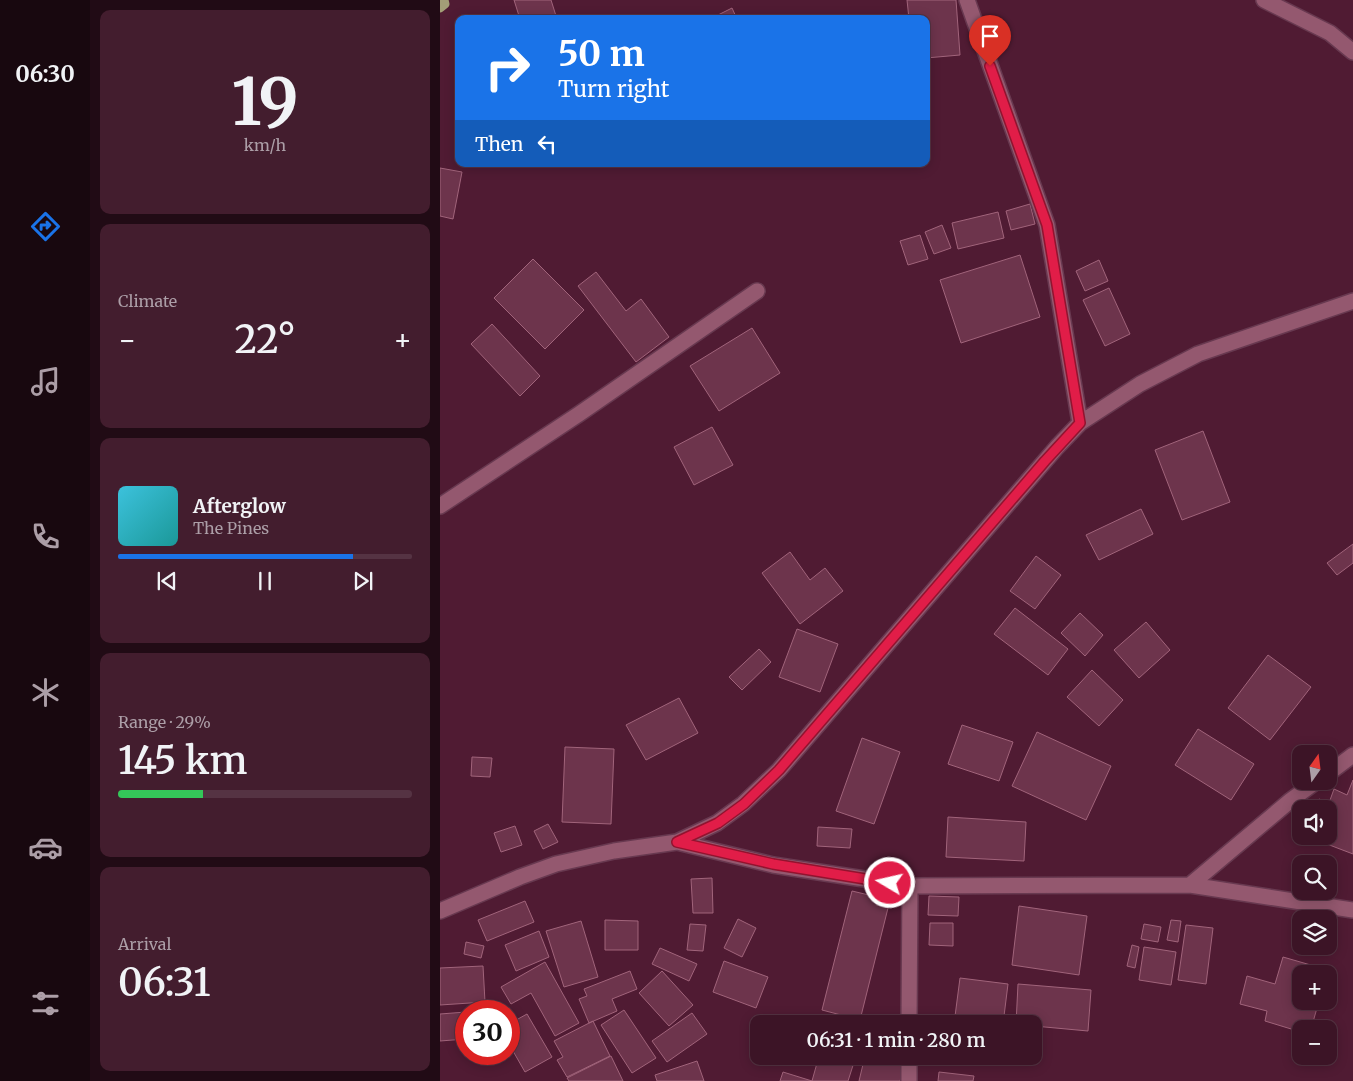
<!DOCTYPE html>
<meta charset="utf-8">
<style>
:root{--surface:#3c1426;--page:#431d2e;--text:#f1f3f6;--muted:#ac9ea7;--line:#553343;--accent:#1a73e8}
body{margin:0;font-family:Merriweather,serif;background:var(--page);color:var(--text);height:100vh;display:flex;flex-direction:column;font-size:19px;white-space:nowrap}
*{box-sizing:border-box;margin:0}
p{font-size:16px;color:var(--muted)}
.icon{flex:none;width:28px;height:28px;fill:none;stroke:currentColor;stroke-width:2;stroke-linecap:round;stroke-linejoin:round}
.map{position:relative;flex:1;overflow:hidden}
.drawer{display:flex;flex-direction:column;gap:10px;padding:10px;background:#210b15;width:350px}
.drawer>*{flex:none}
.guide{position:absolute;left:15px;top:15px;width:475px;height:152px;border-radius:10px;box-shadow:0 2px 12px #0003,0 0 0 1px var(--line);background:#1a73e8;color:#fff;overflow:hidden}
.needle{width:32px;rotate:14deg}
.fabs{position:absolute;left:852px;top:745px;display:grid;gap:10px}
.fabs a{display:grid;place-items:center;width:45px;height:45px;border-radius:10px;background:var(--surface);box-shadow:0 2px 12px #0003,0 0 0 1px var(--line);font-size:25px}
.speed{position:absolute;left:15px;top:1000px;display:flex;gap:10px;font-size:25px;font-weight:700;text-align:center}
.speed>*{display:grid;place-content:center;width:65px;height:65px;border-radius:50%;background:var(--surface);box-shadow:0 2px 12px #0003,0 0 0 1px var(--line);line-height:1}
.speed .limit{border:8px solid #d22;background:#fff;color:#111}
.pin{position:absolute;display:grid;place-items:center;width:42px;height:42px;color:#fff;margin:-51px -21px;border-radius:50% 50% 50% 0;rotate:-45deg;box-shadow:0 0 5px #0007}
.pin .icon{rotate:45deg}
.me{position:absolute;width:55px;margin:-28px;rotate:279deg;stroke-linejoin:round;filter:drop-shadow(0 0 4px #0008)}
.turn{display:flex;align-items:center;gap:18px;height:105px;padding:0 20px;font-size:22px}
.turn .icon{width:65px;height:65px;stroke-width:2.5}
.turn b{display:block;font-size:35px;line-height:42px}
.then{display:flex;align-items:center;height:48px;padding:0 20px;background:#0003;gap:10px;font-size:19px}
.big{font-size:38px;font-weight:600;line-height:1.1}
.drawer .tile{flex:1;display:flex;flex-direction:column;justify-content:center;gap:8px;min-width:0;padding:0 18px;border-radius:10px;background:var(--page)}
.drawer .dial{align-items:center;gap:0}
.dial b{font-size:65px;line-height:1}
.song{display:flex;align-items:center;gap:15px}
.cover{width:60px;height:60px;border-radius:8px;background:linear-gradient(135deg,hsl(190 70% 55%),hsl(180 70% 35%))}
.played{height:5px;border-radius:2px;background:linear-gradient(90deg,var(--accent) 80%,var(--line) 80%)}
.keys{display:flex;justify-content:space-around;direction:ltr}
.heat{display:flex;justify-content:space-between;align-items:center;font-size:28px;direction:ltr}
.charge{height:8px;border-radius:4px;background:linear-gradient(90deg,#34c759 29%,var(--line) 0)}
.trip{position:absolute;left:310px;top:1015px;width:292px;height:50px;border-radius:10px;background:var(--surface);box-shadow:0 2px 12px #0003,0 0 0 1px var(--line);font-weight:600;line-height:50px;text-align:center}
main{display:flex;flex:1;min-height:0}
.tab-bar{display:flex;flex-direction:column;width:90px;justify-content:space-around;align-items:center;background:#18080f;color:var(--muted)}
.tab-bar .icon{width:35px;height:35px}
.tab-bar .current{color:var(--accent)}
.tab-bar b{font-size:22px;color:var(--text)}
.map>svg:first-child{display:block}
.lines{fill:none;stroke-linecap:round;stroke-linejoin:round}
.stream{stroke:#a39e77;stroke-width:9}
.building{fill:#6d344c;stroke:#a1647b}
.minor-casing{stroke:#683950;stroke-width:18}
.minor{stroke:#94586f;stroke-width:15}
.route-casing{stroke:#92132f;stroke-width:12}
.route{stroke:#e11d48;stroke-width:9}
</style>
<main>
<nav class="tab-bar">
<b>06:30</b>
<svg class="icon current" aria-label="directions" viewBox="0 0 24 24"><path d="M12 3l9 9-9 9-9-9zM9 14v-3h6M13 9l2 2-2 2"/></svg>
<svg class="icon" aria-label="music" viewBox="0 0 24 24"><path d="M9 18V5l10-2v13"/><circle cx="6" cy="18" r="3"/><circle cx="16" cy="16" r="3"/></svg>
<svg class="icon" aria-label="phone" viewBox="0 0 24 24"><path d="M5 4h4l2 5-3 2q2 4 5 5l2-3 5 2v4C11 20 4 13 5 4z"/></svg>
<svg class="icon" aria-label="climate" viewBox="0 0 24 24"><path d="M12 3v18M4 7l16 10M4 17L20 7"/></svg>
<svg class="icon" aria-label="car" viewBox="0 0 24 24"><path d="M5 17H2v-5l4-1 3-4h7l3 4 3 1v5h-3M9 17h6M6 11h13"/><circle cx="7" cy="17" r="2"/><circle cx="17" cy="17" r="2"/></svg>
<svg class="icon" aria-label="filters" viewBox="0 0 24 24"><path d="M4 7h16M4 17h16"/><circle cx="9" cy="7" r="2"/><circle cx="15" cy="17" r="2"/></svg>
</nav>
<section class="drawer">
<div class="tile dial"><b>19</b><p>km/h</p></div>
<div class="tile"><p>Climate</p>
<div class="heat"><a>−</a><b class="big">22°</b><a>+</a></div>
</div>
<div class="tile">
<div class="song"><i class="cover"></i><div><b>Afterglow</b><p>The Pines</p></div></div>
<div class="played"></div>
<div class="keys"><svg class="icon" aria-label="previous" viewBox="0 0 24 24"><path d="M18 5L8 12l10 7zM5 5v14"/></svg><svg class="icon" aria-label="pause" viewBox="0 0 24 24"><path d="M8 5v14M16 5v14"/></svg><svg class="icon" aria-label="next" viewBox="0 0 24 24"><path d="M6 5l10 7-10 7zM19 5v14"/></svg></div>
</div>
<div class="tile"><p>Range · 29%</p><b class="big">145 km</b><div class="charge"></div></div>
<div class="tile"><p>Arrival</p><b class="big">06:31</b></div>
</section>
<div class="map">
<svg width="913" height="1081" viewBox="0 0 913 1081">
<rect width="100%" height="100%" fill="#501b33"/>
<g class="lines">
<!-- stream -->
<path class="stream" d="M0 8 5 4 4 0"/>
</g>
<!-- building -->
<path class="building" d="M74 0H111L117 19H80Z
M467 0H516L520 55 486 58V19H469Z
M292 8 297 19H275L274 17Z
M0 168 22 172 13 219 0 216Z
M590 204 595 224 571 230 566 211Z
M558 212 564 238 518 249 512 223Z
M502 225 511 248 494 254 485 232Z
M480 235 488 259 468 265 460 241Z
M580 255 600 317 521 343 500 280Z
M93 259 144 310 105 349 54 298Z
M659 260 668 281 645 291 636 271Z
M156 272 186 311 201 299 229 337 196 362 138 286Z
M669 288 690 334 665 346 643 300Z
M52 324 100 376 80 396 31 344Z
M312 328 340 373 279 411 250 366Z
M272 427 293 465 254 485 234 447Z
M763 431 790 502 742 520 715 450Z
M701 509 713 534 659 560 646 535Z
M913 544V563L897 575 887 563Z
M350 552 370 580 385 568 403 591 360 624 322 573Z
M596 556 621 575 595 609 570 591Z
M575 608 628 649 608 675 554 634Z
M640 613 663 635 645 656 621 633Z
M706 622 730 650 699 678 674 650Z
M357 629 398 644 380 692 339 677Z
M319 649 331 662 302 690 289 677Z
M828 655 871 687 830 740 788 708Z
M652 670 683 700 659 726 627 697Z
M239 698 258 733 206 760 186 725Z
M522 725 573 742 559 781 508 764Z
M758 729 814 764 791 800 735 765Z
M597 732 671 766 646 820 572 786Z
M422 738 460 752 434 824 396 811Z
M125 747 174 749 171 824 122 822Z
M32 757 52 758 50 777 31 776Z
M913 780V854L866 836H889V809H875L879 799 889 803 894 789 907 795Z
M508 817 586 822 584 861 506 857Z
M108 824 118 842 103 849 94 831Z
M75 826 82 845 61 852 54 833Z
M378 827 412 829 410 848 377 846Z
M272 878 273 913H253L251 879Z
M412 891 450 900 420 1020 382 1010Z
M489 896 519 897 518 916 488 915Z
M85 901 94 922 47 941 38 920Z
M579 906 647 916 639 975 572 965Z
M298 919 316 928 302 957 284 948Z
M165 920 198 921V950H165Z
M731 920 741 921 738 942 727 940Z
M141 921 158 977 124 987 106 931Z
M490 923H513V946L489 945Z
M250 924 266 925 263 951 247 950Z
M704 924 721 927 718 942 701 939Z
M746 925 773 928 766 984 738 980Z
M99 931 109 957 76 971 65 945Z
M26 942 44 946 41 958 24 954Z
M692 945 699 947 695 968 687 966Z
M704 947 736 952 731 985 699 980Z
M220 948 257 964 249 981 212 964Z
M843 957 888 970 887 974H861V1001H879L871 1029H861V1032L825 1021 827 1011 800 1004 807 976 835 984Z
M284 961 328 977 316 1008 273 992Z
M105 962 139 1023 115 1036 91 993 71 1004 61 987Z
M43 966 45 1002 0 1005V968Z
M190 971 197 989 172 999 177 1011 149 1023 139 999 147 996 144 989Z
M222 971 253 1005 229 1026 199 993Z
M520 978 568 984 563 1024H514Z
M578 984 651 990 648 1031 594 1026V1024H576Z
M184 1010 216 1058 192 1073 161 1025Z
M26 1012V1039L0 1041V1014Z
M252 1013 267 1034 227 1062 212 1041Z
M87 1014 112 1057 85 1072 69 1044V1024Z
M318 1017 336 1024H319V1040L311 1037Z
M153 1021 170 1056 127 1077 117 1060 123 1057 114 1041Z
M171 1056 183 1081H129L127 1078Z
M379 1056H416L408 1081H340L343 1072 372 1081Z
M425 1056H435L465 1064 460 1081H419Z
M257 1061 264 1081H217L215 1075Z
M499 1072 534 1076 533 1081H498Z"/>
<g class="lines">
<!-- minor casing -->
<g class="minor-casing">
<path id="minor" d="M527 0 607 225 640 423
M824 0 890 33 913 52
M0 506 139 414 317 291
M889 773 913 755
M237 842 333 865 470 886 750 885 913 910
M750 885 851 800 877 781
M0 911 80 877 116 864 174 851 237 842 277 823 303 804 339 770 617 447 640 423 700 384 758 354 913 301
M469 1024 470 886
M469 1081V1056"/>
</g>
<!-- minor -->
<use href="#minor" class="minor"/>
</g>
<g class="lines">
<!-- route casing -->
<g class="route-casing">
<path id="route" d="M450 883 333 864 237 842 278 823 304 804 339 770 605 461 640 423 607 225 550 66"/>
</g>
<!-- route -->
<use href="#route" class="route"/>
</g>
</svg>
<div class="fabs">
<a><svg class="needle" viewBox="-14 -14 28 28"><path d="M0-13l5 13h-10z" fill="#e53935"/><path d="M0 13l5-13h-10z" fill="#ac9ea7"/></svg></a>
<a><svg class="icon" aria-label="sound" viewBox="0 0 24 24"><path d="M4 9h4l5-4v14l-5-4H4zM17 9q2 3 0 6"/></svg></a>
<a><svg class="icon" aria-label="search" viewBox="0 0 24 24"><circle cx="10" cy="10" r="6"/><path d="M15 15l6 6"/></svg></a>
<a><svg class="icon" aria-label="layers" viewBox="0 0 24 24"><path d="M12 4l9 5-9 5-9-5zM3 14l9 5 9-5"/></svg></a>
<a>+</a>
<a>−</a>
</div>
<div class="speed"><div class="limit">30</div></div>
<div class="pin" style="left:550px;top:66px;background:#d93025"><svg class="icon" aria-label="arrive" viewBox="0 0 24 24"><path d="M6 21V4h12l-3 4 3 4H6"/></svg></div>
<svg class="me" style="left:450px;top:883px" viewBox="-20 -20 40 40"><circle r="17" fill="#e11d48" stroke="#fff" stroke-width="3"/><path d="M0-11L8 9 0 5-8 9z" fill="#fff"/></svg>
<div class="trip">06:31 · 1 min · 280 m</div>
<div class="guide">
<div class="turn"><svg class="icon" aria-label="right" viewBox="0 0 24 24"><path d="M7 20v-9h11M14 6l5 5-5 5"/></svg><div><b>50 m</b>Turn right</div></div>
<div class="then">Then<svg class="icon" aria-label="left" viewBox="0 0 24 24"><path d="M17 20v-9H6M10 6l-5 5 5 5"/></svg></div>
</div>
</div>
</main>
